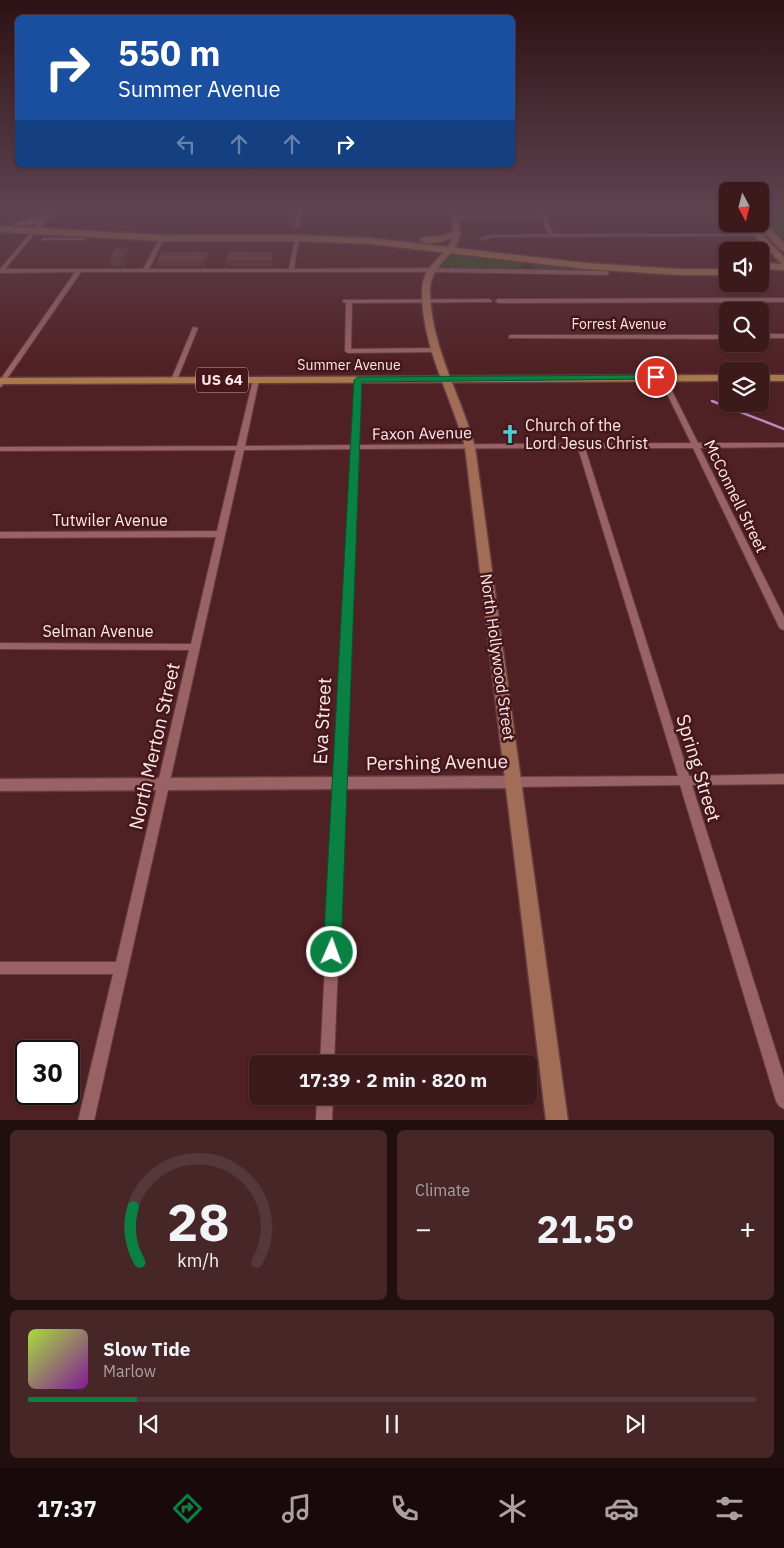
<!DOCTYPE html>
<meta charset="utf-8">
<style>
:root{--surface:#3c191b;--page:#472628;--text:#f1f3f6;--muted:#aca0a3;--line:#55383a;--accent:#0b8043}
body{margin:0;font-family:"IBM Plex Sans",sans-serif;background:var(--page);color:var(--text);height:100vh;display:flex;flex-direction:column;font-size:19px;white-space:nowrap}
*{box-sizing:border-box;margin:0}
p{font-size:16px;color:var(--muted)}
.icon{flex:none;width:28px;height:28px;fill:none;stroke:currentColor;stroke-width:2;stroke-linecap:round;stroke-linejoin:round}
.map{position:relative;height:1120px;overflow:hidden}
.details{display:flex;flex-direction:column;gap:10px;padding:10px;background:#210e0f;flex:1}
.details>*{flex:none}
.guide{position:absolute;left:15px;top:15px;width:500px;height:152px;border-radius:8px;box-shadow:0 1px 4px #0004,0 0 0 1px var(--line);background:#1a4fa0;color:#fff;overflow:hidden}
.needle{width:32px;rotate:173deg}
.buttons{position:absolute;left:719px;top:182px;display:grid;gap:10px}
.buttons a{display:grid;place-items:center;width:50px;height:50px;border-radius:8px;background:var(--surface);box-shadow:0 1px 4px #0004,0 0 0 1px var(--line);font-size:25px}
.speed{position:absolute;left:15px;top:1040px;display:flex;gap:10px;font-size:25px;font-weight:700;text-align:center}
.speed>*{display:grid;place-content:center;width:65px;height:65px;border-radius:50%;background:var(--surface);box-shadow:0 1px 4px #0004,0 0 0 1px var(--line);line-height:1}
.speed .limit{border:2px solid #111;border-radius:8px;background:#fff;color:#111}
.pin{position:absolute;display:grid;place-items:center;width:42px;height:42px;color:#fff;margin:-21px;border:2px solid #fff;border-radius:50%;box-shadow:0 1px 5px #0007}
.me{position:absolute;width:55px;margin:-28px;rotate:2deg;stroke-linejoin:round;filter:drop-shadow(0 0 4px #0008)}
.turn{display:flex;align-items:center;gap:18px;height:105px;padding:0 20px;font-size:22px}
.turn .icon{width:65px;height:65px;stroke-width:2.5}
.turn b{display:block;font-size:35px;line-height:42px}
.lanes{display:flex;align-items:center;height:48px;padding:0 20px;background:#0003;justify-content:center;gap:25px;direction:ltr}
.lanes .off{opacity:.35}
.big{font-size:38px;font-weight:700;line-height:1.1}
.details .tile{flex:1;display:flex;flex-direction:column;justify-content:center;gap:8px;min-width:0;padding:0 18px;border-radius:8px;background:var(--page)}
.details .dial{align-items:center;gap:0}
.dial svg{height:130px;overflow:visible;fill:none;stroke:var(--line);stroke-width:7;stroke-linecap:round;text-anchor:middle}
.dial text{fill:var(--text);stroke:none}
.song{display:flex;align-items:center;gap:15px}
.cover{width:60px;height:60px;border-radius:8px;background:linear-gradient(135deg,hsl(80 70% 55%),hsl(290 70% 35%))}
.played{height:5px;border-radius:2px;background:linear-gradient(90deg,var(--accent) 15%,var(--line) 15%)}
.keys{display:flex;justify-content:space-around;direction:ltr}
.heat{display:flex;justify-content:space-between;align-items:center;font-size:28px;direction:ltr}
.details .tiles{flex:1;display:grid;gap:10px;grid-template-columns:1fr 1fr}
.tile:last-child{grid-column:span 2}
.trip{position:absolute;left:249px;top:1055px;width:288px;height:50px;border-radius:8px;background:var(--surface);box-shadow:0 1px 4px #0004,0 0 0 1px var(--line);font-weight:700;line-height:50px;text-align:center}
.tab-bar{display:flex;height:80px;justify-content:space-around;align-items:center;background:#180a0b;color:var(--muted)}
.tab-bar .icon{width:35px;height:35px}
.tab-bar .active{color:var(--accent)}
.tab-bar b{font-size:22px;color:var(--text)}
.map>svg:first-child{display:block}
.green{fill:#2c531c}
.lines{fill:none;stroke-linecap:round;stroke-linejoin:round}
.stream{stroke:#ba89c2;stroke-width:2.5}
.minor-casing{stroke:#643d42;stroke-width:2}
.tertiary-casing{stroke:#643d42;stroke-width:3}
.secondary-casing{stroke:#643d42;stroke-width:3}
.primary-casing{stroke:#643d42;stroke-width:3}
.minor{fill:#996264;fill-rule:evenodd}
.tertiary{fill:#996264;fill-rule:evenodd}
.secondary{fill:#a26d57;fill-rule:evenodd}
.primary{fill:#aa794a;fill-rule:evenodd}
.wall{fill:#5f3436}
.shaded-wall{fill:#4e2b2c}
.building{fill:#6f3d3f;stroke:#4e2b2c}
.route{fill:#0b8043;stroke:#07532c}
.labels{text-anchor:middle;stroke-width:5;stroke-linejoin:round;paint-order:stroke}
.far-street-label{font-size:14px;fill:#fde9e9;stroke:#45171b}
.shield{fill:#45171b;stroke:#c6aaab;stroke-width:1}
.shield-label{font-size:15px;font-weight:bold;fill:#fde9e9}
.poi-label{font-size:16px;fill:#fde9e9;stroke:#45171b;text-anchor:start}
.street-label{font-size:16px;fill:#fde9e9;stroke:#45171b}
.near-street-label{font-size:19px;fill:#fde9e9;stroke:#45171b}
</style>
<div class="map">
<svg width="784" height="1121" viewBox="0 0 784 1121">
<rect width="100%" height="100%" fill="#502124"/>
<!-- green -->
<path class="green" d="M760 210H784V241L760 214Z
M83 232 346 236H187Z
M459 253 607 270 561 268 608 271H540L530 266 531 263 520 262 528 264 512 270 451 267 450 265 441 267 450 256Z"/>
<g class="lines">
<!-- stream -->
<path class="stream" d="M712 401 784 429"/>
<!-- minor casing -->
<g class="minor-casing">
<path id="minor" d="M219 210 453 211 455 212 453 213H302L299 227 297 228 295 227 297 213H250L221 211Z
M539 210H543L553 234H772L774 235 772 236 492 237 483 240 481 239V238L492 235 548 234 542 218H454L452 217 454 216H541Z
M0 211H50L52 212 50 213H0Z
M32 231 36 232 5 269H143L160 238 162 237 164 238 149 269H289L295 238 297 237 299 238 294 269 429 268 606 271 609 273 606 275 429 272H81L2 386 0 387V380L75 272 0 273V269Z
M44 238H83L85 239 83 240H42V238Z
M784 298V302L498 303 495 301 498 299Z
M489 299 492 301 491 302 352 303 351 349 435 348 438 350 435 352 348 353 345 351 346 303 343 302V300Z
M193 327 198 328 177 380 174 382 172 381 171 380Z
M760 334H784V338H760Z
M511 335H728V339L509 338V336Z
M662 375 665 377 698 443H784V447L700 448 784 617V630L781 629 779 627 693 448H585L689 776 784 774V784L692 785 784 1077V1109L779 1106 776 1101 680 785 514 787 510 785 508 782 510 779 514 777 678 776 578 448 359 449 334 1064H320L351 449 244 450 94 1121H78L113 974H0V962H116L189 650 0 649V643L191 644 216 537 0 538V532L217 531 236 450 0 451V447L237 446 253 380 256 378 259 380 245 446 351 445 355 379 358 377 361 379 359 445 691 443 659 377Z
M317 1096H333L332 1121H316Z"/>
</g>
<!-- tertiary casing -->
<g class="tertiary-casing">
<path id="tertiary" d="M50 210H56L36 233H32V231Z
M514 776 519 778 521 782 519 786 514 788 0 791V779Z"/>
</g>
<!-- secondary casing -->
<g class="secondary-casing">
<path id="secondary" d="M449 210H455C457 217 460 225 460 233 458 258 430 261 430 292 431 348 461 395 475 447L568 1121H546L465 447C451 395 422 348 422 292 422 261 451 256 453 233 454 225 451 217 449 210Z"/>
</g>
<!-- primary casing -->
<g class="primary-casing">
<path id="primary" d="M47 215 51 217C42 224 29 225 17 226L13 224Z
M760 220H763L784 243V251L781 250 757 224H760Z
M743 224H751L784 257V270L760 269V263L782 264Z
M0 226 162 235H297L371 238 586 263 679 269H728V275H679L586 269 371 244 297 241H162L0 232Z
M457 230 461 233C452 240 429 247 420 240L424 237 443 236Z
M728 375V381L0 384V378Z
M760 375H784V381H760Z"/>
</g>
<!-- minor -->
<use href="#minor" class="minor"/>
<!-- tertiary -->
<use href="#tertiary" class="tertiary"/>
<!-- secondary -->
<use href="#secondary" class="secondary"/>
<!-- primary -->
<use href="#primary" class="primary"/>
</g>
<!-- wall -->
<path class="wall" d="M209 251V256L205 266H157L156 262Z
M274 252V257L272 266H226L225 261Z
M110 257H130L125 266H111Z"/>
<!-- shaded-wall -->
<path class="shaded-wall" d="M129 248 130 257 125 266 123 257Z
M209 251V256L205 266 204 262Z
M274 252V257L272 266V261Z"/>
<!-- building -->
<path class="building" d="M115 248H129L123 257H110Z
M209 251 204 262H156L161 252Z
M229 251 274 252 272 261H225Z"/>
<!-- sky -->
<linearGradient id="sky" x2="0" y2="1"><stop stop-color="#2c1214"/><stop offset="0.57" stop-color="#5e4350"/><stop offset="1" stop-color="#5e4350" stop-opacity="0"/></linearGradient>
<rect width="784" height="366" fill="url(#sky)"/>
<!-- route -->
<path class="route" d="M656 375 661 377 660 379 362 382 341 952 338 957 332 960 326 957 323 952 354 380 358 377Z"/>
<!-- icons -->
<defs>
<g id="church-bare" transform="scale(1.5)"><path d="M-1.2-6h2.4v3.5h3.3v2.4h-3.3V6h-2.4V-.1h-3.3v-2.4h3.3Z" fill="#52ccd0" stroke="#45171b" stroke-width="2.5" paint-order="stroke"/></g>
</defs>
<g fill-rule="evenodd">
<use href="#church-bare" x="510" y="434"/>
</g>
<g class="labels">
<!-- far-street labels -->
<g class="far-street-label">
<text x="619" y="329">Forrest Avenue</text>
<text x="349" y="370">Summer Avenue</text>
</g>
<!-- shield labels -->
<rect class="shield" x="196" y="367.5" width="52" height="25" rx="4"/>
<g class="shield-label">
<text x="222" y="385">US 64</text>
</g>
<!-- poi labels -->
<g class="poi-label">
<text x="525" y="431">Church of the<tspan x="525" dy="18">Lord Jesus Christ</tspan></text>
</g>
<!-- street labels -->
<g class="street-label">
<text transform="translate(422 433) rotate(-1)" y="6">Faxon Avenue</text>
<text transform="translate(736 496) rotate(64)" y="6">McConnell Street</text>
<text x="110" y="526">Tutwiler Avenue</text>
<text x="98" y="637">Selman Avenue</text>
<text transform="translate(498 657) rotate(82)" y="6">North Hollywood Street</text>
</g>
<!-- near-street labels -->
<g class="near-street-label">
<text transform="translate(322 721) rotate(-87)" y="7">Eva Street</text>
<text transform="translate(154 746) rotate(-77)" y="7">North Merton Street</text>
<text transform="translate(437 762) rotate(-1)" y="7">Pershing Avenue</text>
<text transform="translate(699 768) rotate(73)" y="7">Spring Street</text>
</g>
</g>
</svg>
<div class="buttons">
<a><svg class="needle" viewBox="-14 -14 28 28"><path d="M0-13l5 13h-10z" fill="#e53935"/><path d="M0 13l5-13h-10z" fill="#aca0a3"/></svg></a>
<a><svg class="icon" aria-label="sound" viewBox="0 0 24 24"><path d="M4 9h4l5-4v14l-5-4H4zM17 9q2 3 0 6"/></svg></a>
<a><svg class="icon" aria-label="search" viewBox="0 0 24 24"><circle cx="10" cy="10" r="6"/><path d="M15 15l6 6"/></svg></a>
<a><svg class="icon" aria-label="layers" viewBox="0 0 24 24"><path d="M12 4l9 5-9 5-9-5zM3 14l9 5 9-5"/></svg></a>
</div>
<div class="speed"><div class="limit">30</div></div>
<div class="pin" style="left:656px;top:377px;background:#d93025"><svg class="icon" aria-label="arrive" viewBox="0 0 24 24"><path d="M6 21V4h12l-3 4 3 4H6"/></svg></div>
<svg class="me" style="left:332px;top:952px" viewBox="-20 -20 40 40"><circle r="17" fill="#0b8043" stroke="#fff" stroke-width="3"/><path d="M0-11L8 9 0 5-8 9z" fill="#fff"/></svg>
<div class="trip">17:39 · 2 min · 820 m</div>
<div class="guide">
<div class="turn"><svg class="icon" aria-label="right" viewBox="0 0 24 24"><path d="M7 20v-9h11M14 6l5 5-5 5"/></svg><div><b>550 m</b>Summer Avenue</div></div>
<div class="lanes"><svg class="icon off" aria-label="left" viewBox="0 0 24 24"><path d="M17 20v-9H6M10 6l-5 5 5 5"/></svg><svg class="icon off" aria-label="ahead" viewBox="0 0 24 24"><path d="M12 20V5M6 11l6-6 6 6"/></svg><svg class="icon off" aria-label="ahead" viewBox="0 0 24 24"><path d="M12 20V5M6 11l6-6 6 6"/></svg><svg class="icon" aria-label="right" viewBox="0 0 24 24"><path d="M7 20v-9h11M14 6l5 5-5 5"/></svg></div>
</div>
</div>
<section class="details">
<div class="tiles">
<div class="tile dial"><svg viewBox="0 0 100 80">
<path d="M14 69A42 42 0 1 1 86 69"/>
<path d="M14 69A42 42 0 0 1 10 35" stroke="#0b8043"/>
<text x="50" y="56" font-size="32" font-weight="700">28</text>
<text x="50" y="72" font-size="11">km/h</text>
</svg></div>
<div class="tile"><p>Climate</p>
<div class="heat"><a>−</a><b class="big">21.5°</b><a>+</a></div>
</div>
<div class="tile">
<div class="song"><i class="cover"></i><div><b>Slow Tide</b><p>Marlow</p></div></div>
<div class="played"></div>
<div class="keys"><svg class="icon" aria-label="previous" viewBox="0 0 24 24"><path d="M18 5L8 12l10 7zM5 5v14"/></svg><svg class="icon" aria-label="pause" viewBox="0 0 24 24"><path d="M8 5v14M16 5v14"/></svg><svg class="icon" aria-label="next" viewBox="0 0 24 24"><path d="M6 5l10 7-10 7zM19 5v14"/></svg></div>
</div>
</div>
</section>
<nav class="tab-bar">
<b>17:37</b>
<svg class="icon active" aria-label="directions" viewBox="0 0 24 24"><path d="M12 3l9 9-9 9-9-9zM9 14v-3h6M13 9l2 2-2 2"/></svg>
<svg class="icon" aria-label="music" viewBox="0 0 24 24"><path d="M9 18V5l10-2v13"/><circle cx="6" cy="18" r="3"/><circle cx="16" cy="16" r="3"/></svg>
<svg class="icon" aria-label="phone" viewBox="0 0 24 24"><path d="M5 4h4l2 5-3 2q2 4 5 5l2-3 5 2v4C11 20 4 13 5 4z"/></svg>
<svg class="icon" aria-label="climate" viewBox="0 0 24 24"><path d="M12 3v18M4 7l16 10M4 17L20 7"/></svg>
<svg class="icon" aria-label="car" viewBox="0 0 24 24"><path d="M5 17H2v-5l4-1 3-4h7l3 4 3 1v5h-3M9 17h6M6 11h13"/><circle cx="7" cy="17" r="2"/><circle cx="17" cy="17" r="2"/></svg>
<svg class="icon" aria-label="filters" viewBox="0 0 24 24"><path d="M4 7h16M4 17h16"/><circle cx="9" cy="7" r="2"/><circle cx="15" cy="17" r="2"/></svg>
</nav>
